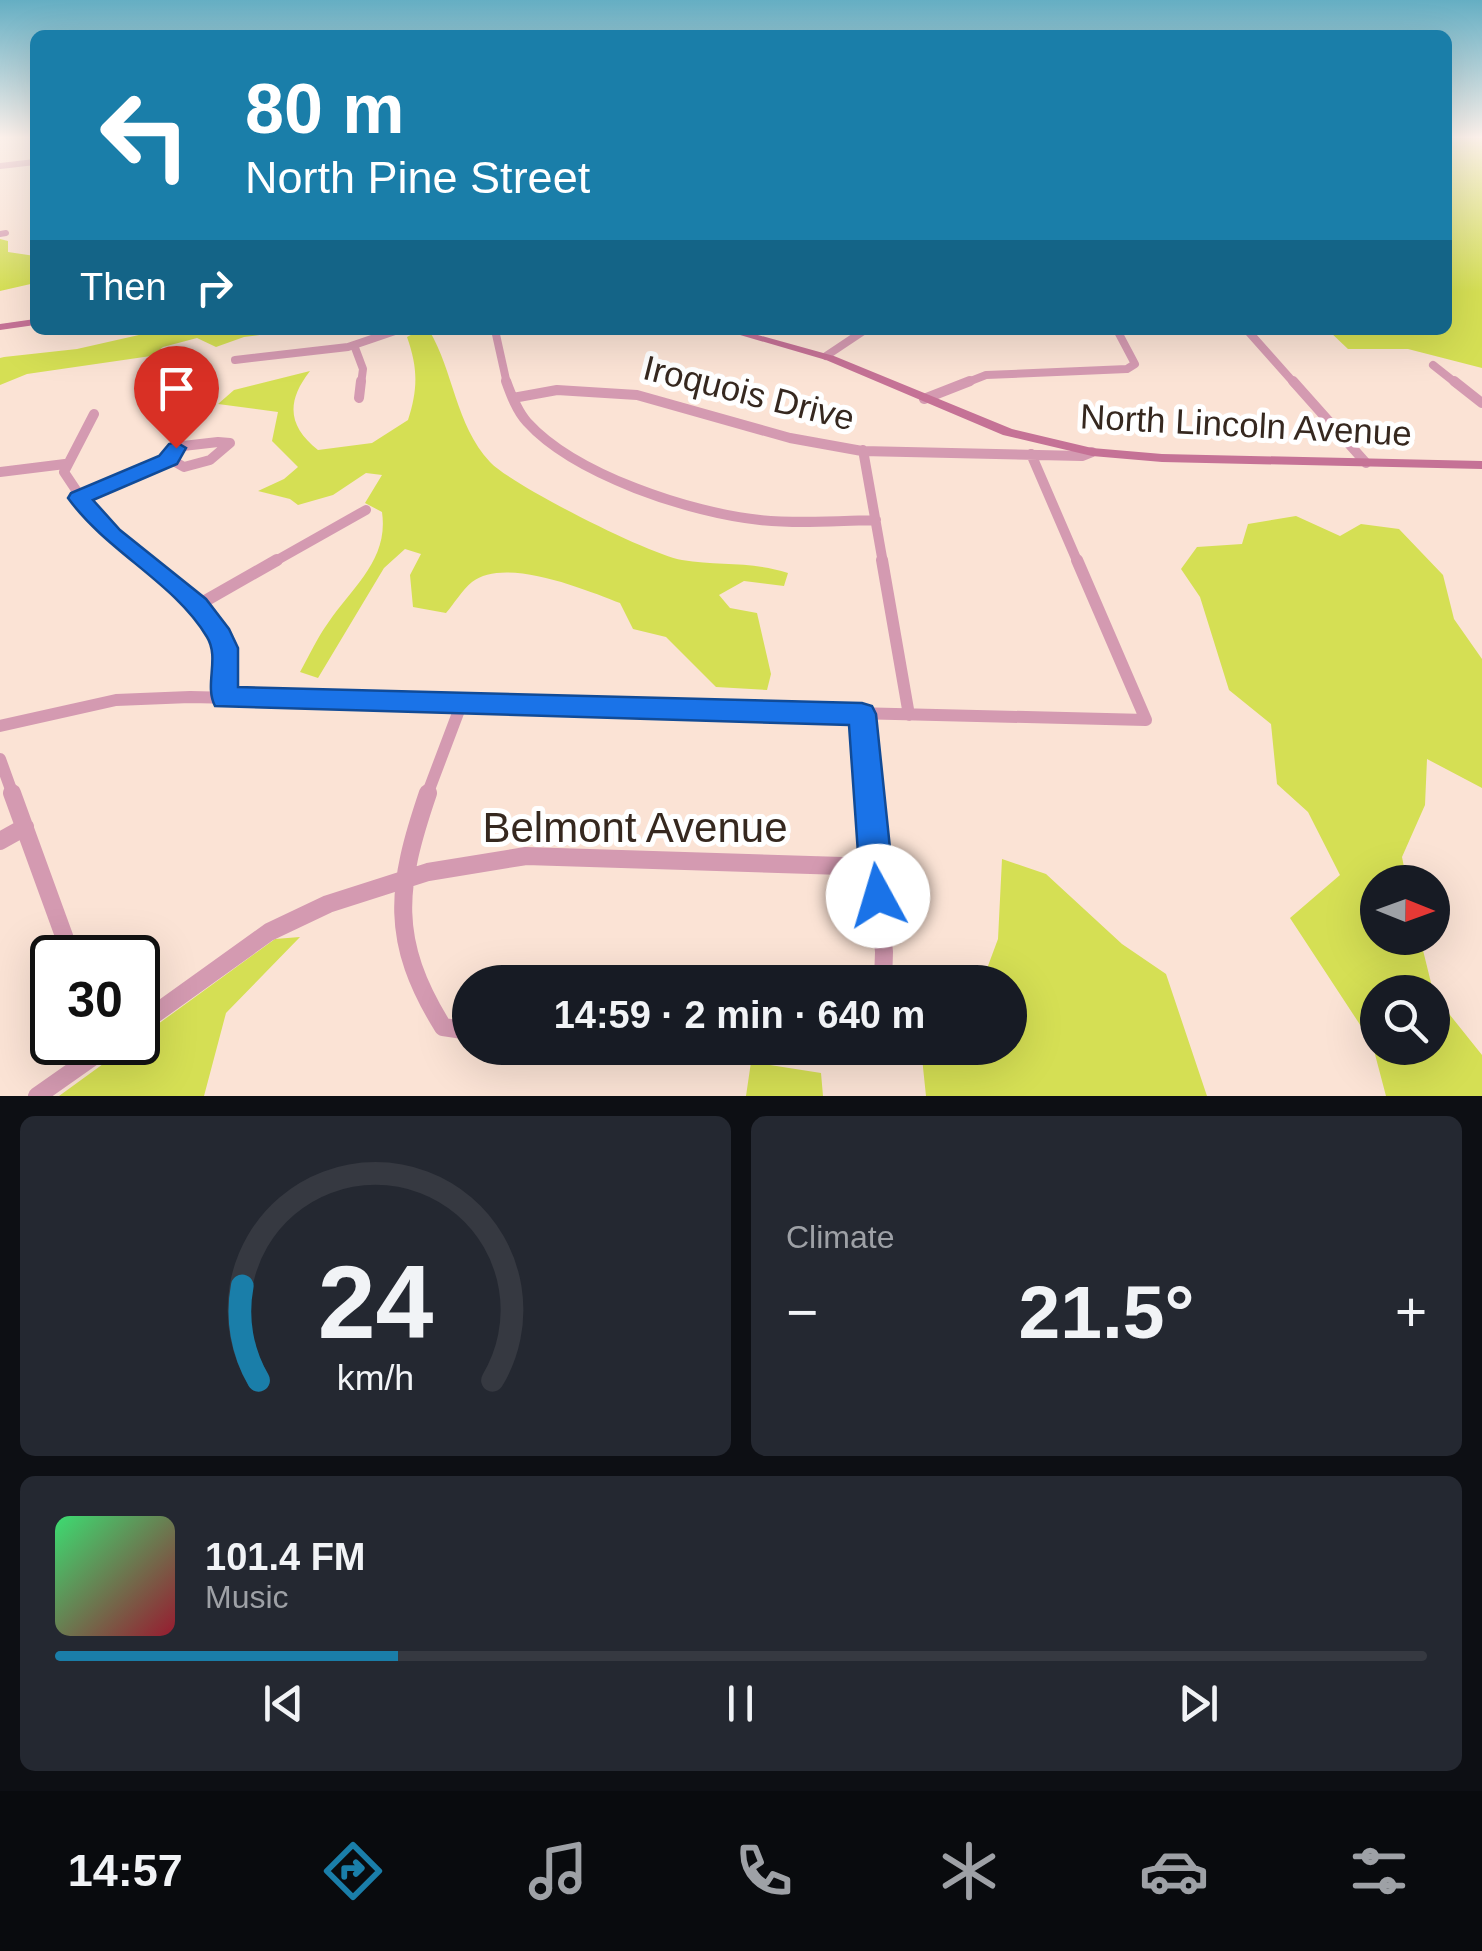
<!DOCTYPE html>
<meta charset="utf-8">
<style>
:root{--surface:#171b24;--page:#242831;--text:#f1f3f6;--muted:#9ea1a6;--line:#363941;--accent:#1a7ea9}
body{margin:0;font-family:Arial,sans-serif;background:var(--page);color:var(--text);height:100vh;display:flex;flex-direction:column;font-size:38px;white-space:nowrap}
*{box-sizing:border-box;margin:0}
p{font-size:32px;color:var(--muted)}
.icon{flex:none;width:55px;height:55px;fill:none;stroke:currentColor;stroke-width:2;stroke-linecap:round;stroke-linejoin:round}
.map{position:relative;height:1096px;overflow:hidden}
.drawer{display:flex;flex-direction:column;gap:20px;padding:20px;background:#0d0f14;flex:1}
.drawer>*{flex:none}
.top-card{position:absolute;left:30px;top:30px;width:1422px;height:305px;border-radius:15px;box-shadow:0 10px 40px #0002;background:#1a7ea9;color:#fff;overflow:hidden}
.needle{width:65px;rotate:91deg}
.tools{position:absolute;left:1360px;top:865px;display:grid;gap:20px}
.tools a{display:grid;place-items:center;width:90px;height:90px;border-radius:50%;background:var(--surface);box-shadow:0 10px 40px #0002;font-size:50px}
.speed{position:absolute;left:30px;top:935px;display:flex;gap:20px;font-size:50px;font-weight:700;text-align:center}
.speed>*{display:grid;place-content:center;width:130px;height:130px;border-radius:50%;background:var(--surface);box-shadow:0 10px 40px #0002;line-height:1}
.speed .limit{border:5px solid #111;border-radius:15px;background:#fff;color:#111}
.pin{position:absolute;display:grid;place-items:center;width:85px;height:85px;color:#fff;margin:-102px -42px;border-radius:50% 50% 50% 0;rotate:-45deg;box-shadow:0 0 10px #0007}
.pin .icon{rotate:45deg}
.me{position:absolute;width:110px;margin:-55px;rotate:354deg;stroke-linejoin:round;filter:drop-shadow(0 0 8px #0008)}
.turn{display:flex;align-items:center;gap:35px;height:210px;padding:0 50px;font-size:45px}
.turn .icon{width:130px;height:130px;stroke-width:2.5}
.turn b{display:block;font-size:70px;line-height:85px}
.then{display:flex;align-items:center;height:95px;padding:0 50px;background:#0003;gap:20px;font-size:38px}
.big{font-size:75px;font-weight:700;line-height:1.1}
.drawer .card{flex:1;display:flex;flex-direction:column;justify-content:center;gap:15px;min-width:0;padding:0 35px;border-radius:15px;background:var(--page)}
.drawer .dial{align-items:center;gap:0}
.dial svg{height:260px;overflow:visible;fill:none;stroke:var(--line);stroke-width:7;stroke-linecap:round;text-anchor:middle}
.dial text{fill:var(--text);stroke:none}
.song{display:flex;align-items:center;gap:30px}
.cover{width:120px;height:120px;border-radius:15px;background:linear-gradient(135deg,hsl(140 70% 55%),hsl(350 70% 35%))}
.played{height:10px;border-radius:5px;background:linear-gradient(90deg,var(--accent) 25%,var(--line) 25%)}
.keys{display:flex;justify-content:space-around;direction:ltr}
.heat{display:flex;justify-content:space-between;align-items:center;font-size:55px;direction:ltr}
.drawer .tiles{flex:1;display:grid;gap:20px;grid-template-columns:1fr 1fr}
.card:last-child{grid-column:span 2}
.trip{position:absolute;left:452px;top:965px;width:575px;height:100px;border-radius:50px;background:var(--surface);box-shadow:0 10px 40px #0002;font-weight:700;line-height:100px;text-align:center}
.tab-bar{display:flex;height:160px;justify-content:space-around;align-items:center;background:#090b0e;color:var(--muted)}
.tab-bar .icon{width:70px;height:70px}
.tab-bar .on{color:var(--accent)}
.tab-bar b{font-size:45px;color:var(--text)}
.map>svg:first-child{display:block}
.green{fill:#d5df54;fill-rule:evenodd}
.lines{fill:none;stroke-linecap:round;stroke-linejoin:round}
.street-far4{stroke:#d49ab1;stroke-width:6}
.street-far3{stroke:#d49ab1;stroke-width:8}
.street-far2{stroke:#d49ab1;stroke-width:10}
.street-far1{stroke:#d49ab1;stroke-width:12}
.street{stroke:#d49ab1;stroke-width:18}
.secondary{fill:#c57296;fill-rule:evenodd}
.route{fill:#1a73e8;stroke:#114b97;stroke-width:2.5}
.labels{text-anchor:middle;stroke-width:10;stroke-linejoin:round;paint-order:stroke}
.street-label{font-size:35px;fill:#36281f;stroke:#fff}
.near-street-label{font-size:42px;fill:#36281f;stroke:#fff}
</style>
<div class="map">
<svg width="1482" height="1096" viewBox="0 0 1482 1096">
<rect width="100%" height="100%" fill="#fbe3d5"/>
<!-- green -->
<path class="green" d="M1448 138H1482V368L1408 349H1348L1328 330H1448Z
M0 239 8 241V252L35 256V283L0 291Z
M161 330H297L244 337 216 347 197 338 163 347 151 356 27 374 0 385V358L4 357 77 349Z
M420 330H429C454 372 455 424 490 462 511 485 650 555 682 560 719 566 751 561 788 573L784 586 744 581 719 595 730 608 757 613 771 674 767 690 716 687 666 637 633 629 620 603C586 590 505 556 472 582 462 590 454 604 446 613L413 607 410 575 421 554 405 549 384 568 318 678 300 672C309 656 317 638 328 623 352 587 389 560 382 512L365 503 382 475 366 473 333 495 298 505 290 499 258 491 284 479 298 467 272 441 278 412 218 404 234 390 310 371C285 403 289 427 318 450L372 443 408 420C418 389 418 368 407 337Z
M1296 516 1340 536 1361 524 1399 529 1443 575 1454 619 1482 659V788L1427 759 1425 805 1402 857 1407 882H1378V938H1420L1434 995 1482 1055V1096H1386L1372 1043 1290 918 1340 875 1308 812 1277 784 1271 724 1229 690 1200 597 1181 569 1197 547 1242 544 1248 524ZM1378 992H1432V1048H1378Z
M1002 859 1046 874 1122 944 1166 974 1207 1096H926L921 1048H1010V982H982L998 939Z
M300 937 226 1013 204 1096H59L275 939Z
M751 1062 821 1073 823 1096H746Z"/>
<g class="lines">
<!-- street-far4 -->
<path class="street-far4" d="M0 166 35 162
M0 234 6 233"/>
<!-- street-far3 -->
<path class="street-far3" d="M495 330 507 384
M1247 330 1295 384
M354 345 363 369 361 384
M826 356 865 330
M235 360 348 347 398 330
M1433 365 1457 384
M963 384 986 375 1127 369 1135 364 1117 330"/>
<!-- street-far2 -->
<path class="street-far2" d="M506 381C511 395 517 411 527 422 575 475 691 513 760 520 798 524 838 521 876 520
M1293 381 1366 463
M1454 381 1482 403
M359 398 361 381
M513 398 557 390 637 395 790 438 862 451 1082 456 1092 452
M924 399 970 381
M94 414 64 472 94 517 148 563
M218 442 230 443 210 460 184 467 170 459 169 455 183 446Z
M863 450 883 563
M1031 454 1078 563
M0 472 65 464
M79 498 170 459
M272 563 366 510"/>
<!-- street-far1 -->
<path class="street-far1" d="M145 560C170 581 220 616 225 649 227 665 224 683 224 698
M882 560 909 715
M198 605 277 560
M862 714 870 795
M0 726 116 700 190 697 1146 720 1077 560
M0 759 13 795
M427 795 461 705"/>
<!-- street -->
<path class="street" d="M12 793 72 958
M428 793C396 887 389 940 443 1027L470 1031
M869 793 884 952 883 982
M0 841 25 827
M138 1026 269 932 328 904 428 872 526 856 875 867
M37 1096 114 1042"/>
<!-- secondary -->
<path class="secondary" d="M35 319V325L0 330V324Z
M723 330H740L834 356 1012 429 1092 448 1162 454 1482 461V469L1162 462 1092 456 1003 435 826 360Z"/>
</g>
<!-- sky -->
<linearGradient id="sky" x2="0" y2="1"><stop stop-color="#65aec3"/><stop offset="0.47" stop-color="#fdf2ec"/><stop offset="1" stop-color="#fdf2ec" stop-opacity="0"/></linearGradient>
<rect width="1482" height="292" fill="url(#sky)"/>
<!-- route -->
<path class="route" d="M176 442 186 448 177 464 93 500 120 530 206 599 229 629 238 648V687L862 703 872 706 876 714 895 896 890 907 878 912 866 907 861 896 849 725 215 706C204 685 220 658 207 637 174 582 107 552 68 498L71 493 159 456 169 444Z"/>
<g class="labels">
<!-- street labels -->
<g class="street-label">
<text transform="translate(749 393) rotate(14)" y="12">Iroquois Drive</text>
<text transform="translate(1246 425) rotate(3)" y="12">North Lincoln Avenue</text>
</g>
<!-- near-street labels -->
<g class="near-street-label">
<text x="635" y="842">Belmont Avenue</text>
</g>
</g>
</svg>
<div class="tools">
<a><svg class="needle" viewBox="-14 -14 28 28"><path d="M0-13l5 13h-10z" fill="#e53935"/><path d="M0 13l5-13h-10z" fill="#9ea1a6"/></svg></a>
<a><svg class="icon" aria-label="search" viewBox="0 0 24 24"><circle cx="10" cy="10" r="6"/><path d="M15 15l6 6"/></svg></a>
</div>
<div class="speed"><div class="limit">30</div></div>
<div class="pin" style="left:176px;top:448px;background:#d93025"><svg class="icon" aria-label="arrive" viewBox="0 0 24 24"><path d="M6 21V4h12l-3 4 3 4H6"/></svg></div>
<svg class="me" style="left:878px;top:896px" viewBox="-20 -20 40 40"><circle r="19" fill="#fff"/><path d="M0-13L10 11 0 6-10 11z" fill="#1a73e8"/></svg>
<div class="trip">14:59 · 2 min · 640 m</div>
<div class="top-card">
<div class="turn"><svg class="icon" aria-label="left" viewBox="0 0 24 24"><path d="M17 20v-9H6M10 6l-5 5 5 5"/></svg><div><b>80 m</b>North Pine Street</div></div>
<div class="then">Then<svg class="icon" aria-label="right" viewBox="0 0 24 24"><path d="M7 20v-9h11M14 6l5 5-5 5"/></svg></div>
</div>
</div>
<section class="drawer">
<div class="tiles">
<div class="card dial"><svg viewBox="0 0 100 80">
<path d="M14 69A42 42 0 1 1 86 69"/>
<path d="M14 69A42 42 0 0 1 9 40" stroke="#1a7ea9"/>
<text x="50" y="56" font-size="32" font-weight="700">24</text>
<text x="50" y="72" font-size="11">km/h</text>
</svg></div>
<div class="card"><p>Climate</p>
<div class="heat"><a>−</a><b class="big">21.5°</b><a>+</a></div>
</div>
<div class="card">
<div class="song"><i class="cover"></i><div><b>101.4 FM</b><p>Music</p></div></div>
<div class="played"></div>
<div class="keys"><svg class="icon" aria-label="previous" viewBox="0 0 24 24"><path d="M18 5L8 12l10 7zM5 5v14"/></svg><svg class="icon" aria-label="pause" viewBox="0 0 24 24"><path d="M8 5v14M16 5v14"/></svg><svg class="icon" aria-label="next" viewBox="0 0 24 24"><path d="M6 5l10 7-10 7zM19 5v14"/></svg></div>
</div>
</div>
</section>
<nav class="tab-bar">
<b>14:57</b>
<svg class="icon on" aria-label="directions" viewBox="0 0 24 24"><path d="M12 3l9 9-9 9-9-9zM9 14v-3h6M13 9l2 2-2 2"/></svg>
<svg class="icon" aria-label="music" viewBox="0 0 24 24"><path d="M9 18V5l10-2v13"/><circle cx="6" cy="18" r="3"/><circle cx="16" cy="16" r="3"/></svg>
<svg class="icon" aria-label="phone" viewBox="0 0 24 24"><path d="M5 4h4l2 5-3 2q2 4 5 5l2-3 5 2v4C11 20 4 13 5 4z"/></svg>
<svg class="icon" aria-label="climate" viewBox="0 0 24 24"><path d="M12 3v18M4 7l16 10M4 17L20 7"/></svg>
<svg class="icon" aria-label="car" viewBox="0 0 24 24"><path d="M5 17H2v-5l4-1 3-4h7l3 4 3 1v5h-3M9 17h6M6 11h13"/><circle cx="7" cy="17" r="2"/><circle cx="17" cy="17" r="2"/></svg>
<svg class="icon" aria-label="filters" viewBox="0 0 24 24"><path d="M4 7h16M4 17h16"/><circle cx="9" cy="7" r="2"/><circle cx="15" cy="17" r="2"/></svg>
</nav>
